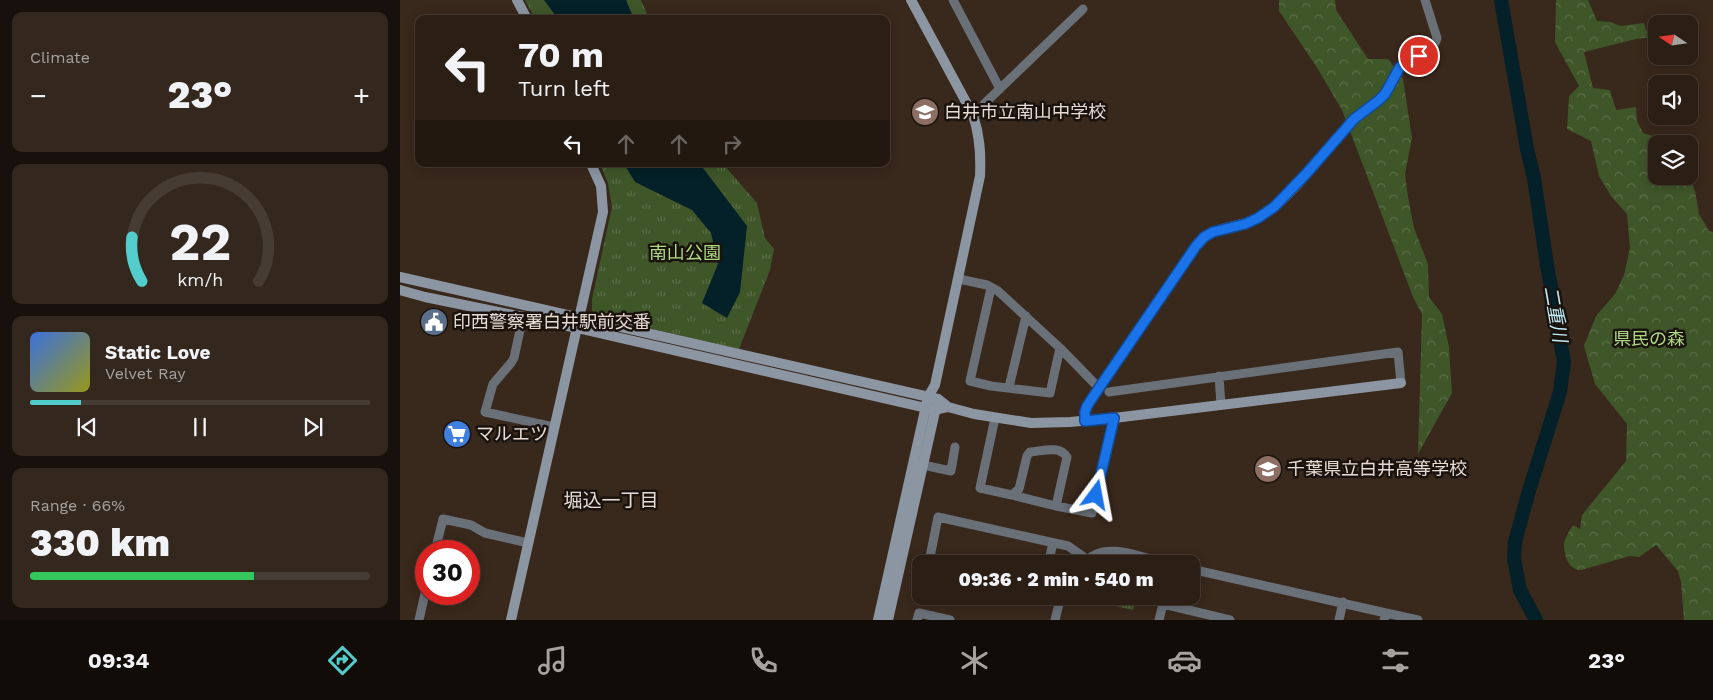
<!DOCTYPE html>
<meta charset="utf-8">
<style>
:root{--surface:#2b1e15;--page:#33271e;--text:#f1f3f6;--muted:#a6a2a0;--line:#473c34;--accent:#53cdcb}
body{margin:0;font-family:"Work Sans","Noto Sans JP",sans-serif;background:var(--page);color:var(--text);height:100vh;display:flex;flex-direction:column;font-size:19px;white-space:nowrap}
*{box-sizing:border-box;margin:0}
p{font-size:16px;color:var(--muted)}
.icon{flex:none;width:28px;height:28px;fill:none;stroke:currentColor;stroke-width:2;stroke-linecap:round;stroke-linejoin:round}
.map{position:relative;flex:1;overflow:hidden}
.side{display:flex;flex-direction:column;gap:12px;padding:12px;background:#18100c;width:400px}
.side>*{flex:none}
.hud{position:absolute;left:15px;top:15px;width:475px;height:152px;border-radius:10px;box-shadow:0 2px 12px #0003,0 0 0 1px var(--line);background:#2b1e15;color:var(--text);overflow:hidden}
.needle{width:32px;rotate:283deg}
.controls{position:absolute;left:1248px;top:15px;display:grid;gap:10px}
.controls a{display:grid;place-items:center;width:50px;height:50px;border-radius:10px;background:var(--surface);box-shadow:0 2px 12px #0003,0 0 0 1px var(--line);font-size:25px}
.speed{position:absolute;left:15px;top:540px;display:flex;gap:10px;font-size:25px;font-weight:700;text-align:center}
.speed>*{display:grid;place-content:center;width:65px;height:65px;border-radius:50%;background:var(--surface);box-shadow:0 2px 12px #0003,0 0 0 1px var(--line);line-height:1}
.speed .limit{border:8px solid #d22;background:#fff;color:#111}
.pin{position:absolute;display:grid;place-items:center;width:42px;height:42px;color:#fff;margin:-21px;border:2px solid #fff;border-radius:50%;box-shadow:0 1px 5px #0007}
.me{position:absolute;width:55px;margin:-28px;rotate:13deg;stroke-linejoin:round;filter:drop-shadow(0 0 4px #0008)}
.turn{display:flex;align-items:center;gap:18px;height:105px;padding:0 20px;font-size:22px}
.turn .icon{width:65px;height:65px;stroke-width:2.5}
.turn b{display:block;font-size:35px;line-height:42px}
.lanes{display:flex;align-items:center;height:48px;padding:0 20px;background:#0003;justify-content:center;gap:25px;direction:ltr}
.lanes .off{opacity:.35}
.big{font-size:38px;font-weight:800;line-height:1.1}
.side .card{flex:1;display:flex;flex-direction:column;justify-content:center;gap:8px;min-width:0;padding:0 18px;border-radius:10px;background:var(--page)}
.side .dial{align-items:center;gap:0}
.dial svg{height:130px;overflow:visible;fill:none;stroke:var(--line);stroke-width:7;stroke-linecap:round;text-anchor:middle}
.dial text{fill:var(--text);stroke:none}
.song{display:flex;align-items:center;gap:15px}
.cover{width:60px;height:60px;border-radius:8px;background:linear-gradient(135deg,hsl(220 70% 55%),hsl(60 70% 35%))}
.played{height:5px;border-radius:2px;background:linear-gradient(90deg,var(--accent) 15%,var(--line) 15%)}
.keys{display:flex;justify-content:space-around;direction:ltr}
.heat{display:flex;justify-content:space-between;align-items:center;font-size:28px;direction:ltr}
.charge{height:8px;border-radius:4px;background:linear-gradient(90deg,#34c759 66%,var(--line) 0)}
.trip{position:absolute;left:512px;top:555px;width:288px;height:50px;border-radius:10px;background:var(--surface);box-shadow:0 2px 12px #0003,0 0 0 1px var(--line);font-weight:800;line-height:50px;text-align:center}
.menu{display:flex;height:80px;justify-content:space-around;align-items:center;background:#110c08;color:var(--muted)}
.menu .icon{width:35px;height:35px}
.menu .selected{color:var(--accent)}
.menu b{font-size:22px;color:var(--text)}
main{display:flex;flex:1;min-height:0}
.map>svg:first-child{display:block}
.grass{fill:url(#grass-tufts)}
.forest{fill:url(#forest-crowns)}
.water{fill:#042028}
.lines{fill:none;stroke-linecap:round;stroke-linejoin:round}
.river{stroke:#042028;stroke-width:14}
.street{stroke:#6a7078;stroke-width:9}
.secondary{stroke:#8c96a3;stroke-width:10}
.route-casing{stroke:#114b97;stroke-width:12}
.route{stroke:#1a73e8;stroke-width:9}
.labels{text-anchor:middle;stroke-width:5;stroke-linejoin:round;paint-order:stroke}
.poi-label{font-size:18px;fill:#e6dad3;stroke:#1a130d;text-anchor:start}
.park-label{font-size:18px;fill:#add984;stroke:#1a130d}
.water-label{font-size:19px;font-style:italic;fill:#bfeaf8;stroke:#1a130d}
.neighbourhood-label{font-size:19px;fill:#e6dad3;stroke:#1a130d}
</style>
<main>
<section class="side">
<div class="card"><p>Climate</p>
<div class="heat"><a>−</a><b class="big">23°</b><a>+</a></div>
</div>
<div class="card dial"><svg viewBox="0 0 100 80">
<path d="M14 69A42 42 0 1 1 86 69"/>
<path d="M14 69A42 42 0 0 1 8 42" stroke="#53cdcb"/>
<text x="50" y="56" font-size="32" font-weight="700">22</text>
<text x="50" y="72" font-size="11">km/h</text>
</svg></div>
<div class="card">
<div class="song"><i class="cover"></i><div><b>Static Love</b><p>Velvet Ray</p></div></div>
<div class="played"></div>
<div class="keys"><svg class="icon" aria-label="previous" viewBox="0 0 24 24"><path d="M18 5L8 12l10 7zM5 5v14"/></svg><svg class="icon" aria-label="pause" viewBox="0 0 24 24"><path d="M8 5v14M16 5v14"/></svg><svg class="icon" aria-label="next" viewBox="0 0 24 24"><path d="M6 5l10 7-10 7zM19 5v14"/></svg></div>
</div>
<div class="card"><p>Range · 66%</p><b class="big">330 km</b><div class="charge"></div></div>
</section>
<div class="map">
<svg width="1313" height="620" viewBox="0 0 1313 620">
<defs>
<pattern id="grass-tufts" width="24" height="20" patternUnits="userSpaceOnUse" patternTransform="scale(1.25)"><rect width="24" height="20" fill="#3f5629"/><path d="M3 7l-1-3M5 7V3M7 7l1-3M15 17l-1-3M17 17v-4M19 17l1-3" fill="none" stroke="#5b6e47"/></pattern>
<pattern id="forest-crowns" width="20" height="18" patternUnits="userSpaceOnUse" patternTransform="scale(1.25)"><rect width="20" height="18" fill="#3f5629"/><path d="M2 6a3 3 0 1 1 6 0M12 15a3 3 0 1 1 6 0" fill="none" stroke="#5b6e47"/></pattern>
</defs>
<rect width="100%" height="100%" fill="#39281c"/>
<!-- grass -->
<path class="grass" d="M125 0H241L249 19H135Z
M200 164H323L357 203 365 238 374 249 370 270 339 349 201 317 192 311V299L212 207 208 183Z
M707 556 745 563 694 564Z
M672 596H737L733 610Z"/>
<!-- forest -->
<path class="forest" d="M879 0H935L936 10 968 59H988L1003 79 1012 138 1005 174 1008 197 1014 228 1028 264 1029 297 1042 314 1049 347 1052 393 1018 454 1022 314 1013 297 942 110 916 66 879 11Z
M1156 0H1188L1197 21 1211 22 1220 26 1244 23 1246 30 1250 37 1236 39 1184 52 1193 88 1210 90 1216 110 1236 107 1237 121 1243 133 1256 137V176H1289L1295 191 1299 214 1309 231 1313 232V620H1284L1281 582 1278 571 1256 545 1239 557 1230 556 1181 570C1169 571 1164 555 1164 545 1164 539 1170 530 1173 525L1180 529 1182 515 1226 461 1227 424 1195 384 1184 346 1196 316 1215 294 1224 275 1230 248 1227 214 1211 196 1199 176 1191 141 1167 129 1169 96 1179 86 1155 42Z"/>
<!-- water -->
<path class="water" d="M144 0H226L234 19H158Z
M224 164H300L347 226 340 292 327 318 302 303 318 264 311 233 292 210 235 182Z"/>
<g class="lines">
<!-- river -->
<path class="river" d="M1101 0 1127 149 1134 178 1147 265 1164 362 1160 392 1128 494 1115 542 1114 559 1120 590 1136 620"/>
<!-- street -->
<path class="street" d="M553 0 600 89
M584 104 683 9
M559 279 587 285 598 291 660 348 699 388
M591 288 570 381 591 386 650 393 660 348
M123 316 114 358 111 363 93 384 85 412 154 427
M819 376 821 405
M609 387 626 316
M709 392 998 352 1001 383
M595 418 580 488 612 495 619 489 627 456 630 452C643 451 659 445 667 457L656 506
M685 421V412L687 405 796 246C801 241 806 235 813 232 831 223 848 226 867 213 898 191 926 149 952 121 962 110 976 105 984 94 990 86 993 75 1000 68 1010 56 1033 55 1037 38L1025 0
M523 465 551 471 555 447
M612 495 656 506 692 513 714 418
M35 551 43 519 71 525 85 533 128 543
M685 563C703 539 743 558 767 564
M537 564 529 562 538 517 668 546 688 560
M648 564 653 543
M791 569 986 613 984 620
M763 604 830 620
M986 613 1018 620
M19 620 26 589
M517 620 519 613 550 620
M655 620 661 596
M759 620 765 596
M939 620 943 602"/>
<!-- secondary -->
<path class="secondary" d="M117 0 127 19
M0 277 538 399 548 407 574 414 631 423 670 422 714 418 1001 383
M0 290 25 297 177 328 535 410 548 407
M111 620 203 212 201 186 191 164
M478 620 528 397 535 385 580 176C581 154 580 136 573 115L511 0
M488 620 537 403"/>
</g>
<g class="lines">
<!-- route casing -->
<g class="route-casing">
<path id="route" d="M696 495 714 418 685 421V412L687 406 699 388 796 246 804 237 813 232 845 224 858 218 874 207 906 174 954 119 979 100 985 94 1000 67 1019 56"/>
</g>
<!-- route -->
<use href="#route" class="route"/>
</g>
<!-- icons -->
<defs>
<g id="school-disc" transform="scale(1.4375)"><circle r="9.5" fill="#8d6e63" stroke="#1a130d"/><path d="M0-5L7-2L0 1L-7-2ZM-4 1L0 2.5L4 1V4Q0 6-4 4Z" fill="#fff"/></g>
<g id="civic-disc" transform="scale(1.4375)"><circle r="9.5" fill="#5c6f8a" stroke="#1a130d"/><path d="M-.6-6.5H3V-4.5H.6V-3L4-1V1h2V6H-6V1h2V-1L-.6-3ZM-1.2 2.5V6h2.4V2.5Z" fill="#fff"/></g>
<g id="supermarket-disc" transform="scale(1.4375)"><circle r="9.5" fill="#3f7fe0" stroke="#1a130d"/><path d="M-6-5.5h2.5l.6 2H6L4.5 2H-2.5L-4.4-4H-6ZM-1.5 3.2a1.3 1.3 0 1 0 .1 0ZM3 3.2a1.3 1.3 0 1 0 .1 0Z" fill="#fff"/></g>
</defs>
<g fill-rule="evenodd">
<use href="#school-disc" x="525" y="112"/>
<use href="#civic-disc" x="34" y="322"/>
<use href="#supermarket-disc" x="57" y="434"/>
<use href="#school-disc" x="868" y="469"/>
</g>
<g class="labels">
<!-- poi labels -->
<g class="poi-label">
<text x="544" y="118">白井市立南山中学校</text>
<text x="53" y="328">印西警察署白井駅前交番</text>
<text x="76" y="440">マルエツ</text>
<text x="887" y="475">千葉県立白井高等学校</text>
</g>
<!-- park labels -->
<g class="park-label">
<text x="285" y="259">南山公園</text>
<text x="1249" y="345">県民の森</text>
</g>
<!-- water labels -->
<g class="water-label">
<text transform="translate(1156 314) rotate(80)" y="7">二重川</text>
</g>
<!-- neighbourhood labels -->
<g class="neighbourhood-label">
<text x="211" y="507">堀込一丁目</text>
</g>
</g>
</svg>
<div class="controls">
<a><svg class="needle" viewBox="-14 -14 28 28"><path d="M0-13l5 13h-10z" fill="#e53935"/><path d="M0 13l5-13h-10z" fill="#a6a2a0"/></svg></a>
<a><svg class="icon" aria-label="sound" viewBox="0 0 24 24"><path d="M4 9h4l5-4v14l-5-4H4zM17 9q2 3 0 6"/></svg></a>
<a><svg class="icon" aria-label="layers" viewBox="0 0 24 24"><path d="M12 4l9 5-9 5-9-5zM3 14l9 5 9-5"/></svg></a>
</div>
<div class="speed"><div class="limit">30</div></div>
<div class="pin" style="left:1019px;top:56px;background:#d93025"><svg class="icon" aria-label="arrive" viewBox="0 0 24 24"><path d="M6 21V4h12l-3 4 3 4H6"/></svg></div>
<svg class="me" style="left:696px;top:495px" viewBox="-20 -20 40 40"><path d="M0-17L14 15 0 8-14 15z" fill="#1a73e8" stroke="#fff" stroke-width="4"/></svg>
<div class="trip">09:36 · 2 min · 540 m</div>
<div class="hud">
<div class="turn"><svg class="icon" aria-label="left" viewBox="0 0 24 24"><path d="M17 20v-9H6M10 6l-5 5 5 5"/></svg><div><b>70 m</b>Turn left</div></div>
<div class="lanes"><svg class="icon" aria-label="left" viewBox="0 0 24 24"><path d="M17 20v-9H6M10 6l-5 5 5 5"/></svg><svg class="icon off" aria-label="ahead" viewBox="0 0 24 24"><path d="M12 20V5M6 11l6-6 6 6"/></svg><svg class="icon off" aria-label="ahead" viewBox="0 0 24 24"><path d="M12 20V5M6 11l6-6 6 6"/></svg><svg class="icon off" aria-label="right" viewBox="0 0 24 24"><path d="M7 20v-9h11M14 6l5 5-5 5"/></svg></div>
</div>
</div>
</main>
<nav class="menu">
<b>09:34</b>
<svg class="icon selected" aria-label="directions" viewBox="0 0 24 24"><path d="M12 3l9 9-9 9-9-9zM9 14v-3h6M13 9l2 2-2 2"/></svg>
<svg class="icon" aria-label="music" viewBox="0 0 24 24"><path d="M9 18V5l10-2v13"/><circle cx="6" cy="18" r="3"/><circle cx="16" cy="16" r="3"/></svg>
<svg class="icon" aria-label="phone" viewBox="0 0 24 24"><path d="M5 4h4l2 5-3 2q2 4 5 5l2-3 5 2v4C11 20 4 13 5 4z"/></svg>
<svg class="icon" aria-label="climate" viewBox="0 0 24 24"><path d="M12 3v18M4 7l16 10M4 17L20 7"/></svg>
<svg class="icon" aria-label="car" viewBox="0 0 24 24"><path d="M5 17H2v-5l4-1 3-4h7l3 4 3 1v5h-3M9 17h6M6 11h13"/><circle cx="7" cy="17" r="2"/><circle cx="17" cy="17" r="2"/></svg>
<svg class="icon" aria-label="filters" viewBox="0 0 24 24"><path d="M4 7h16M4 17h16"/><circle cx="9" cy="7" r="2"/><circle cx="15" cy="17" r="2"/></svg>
<b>23°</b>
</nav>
